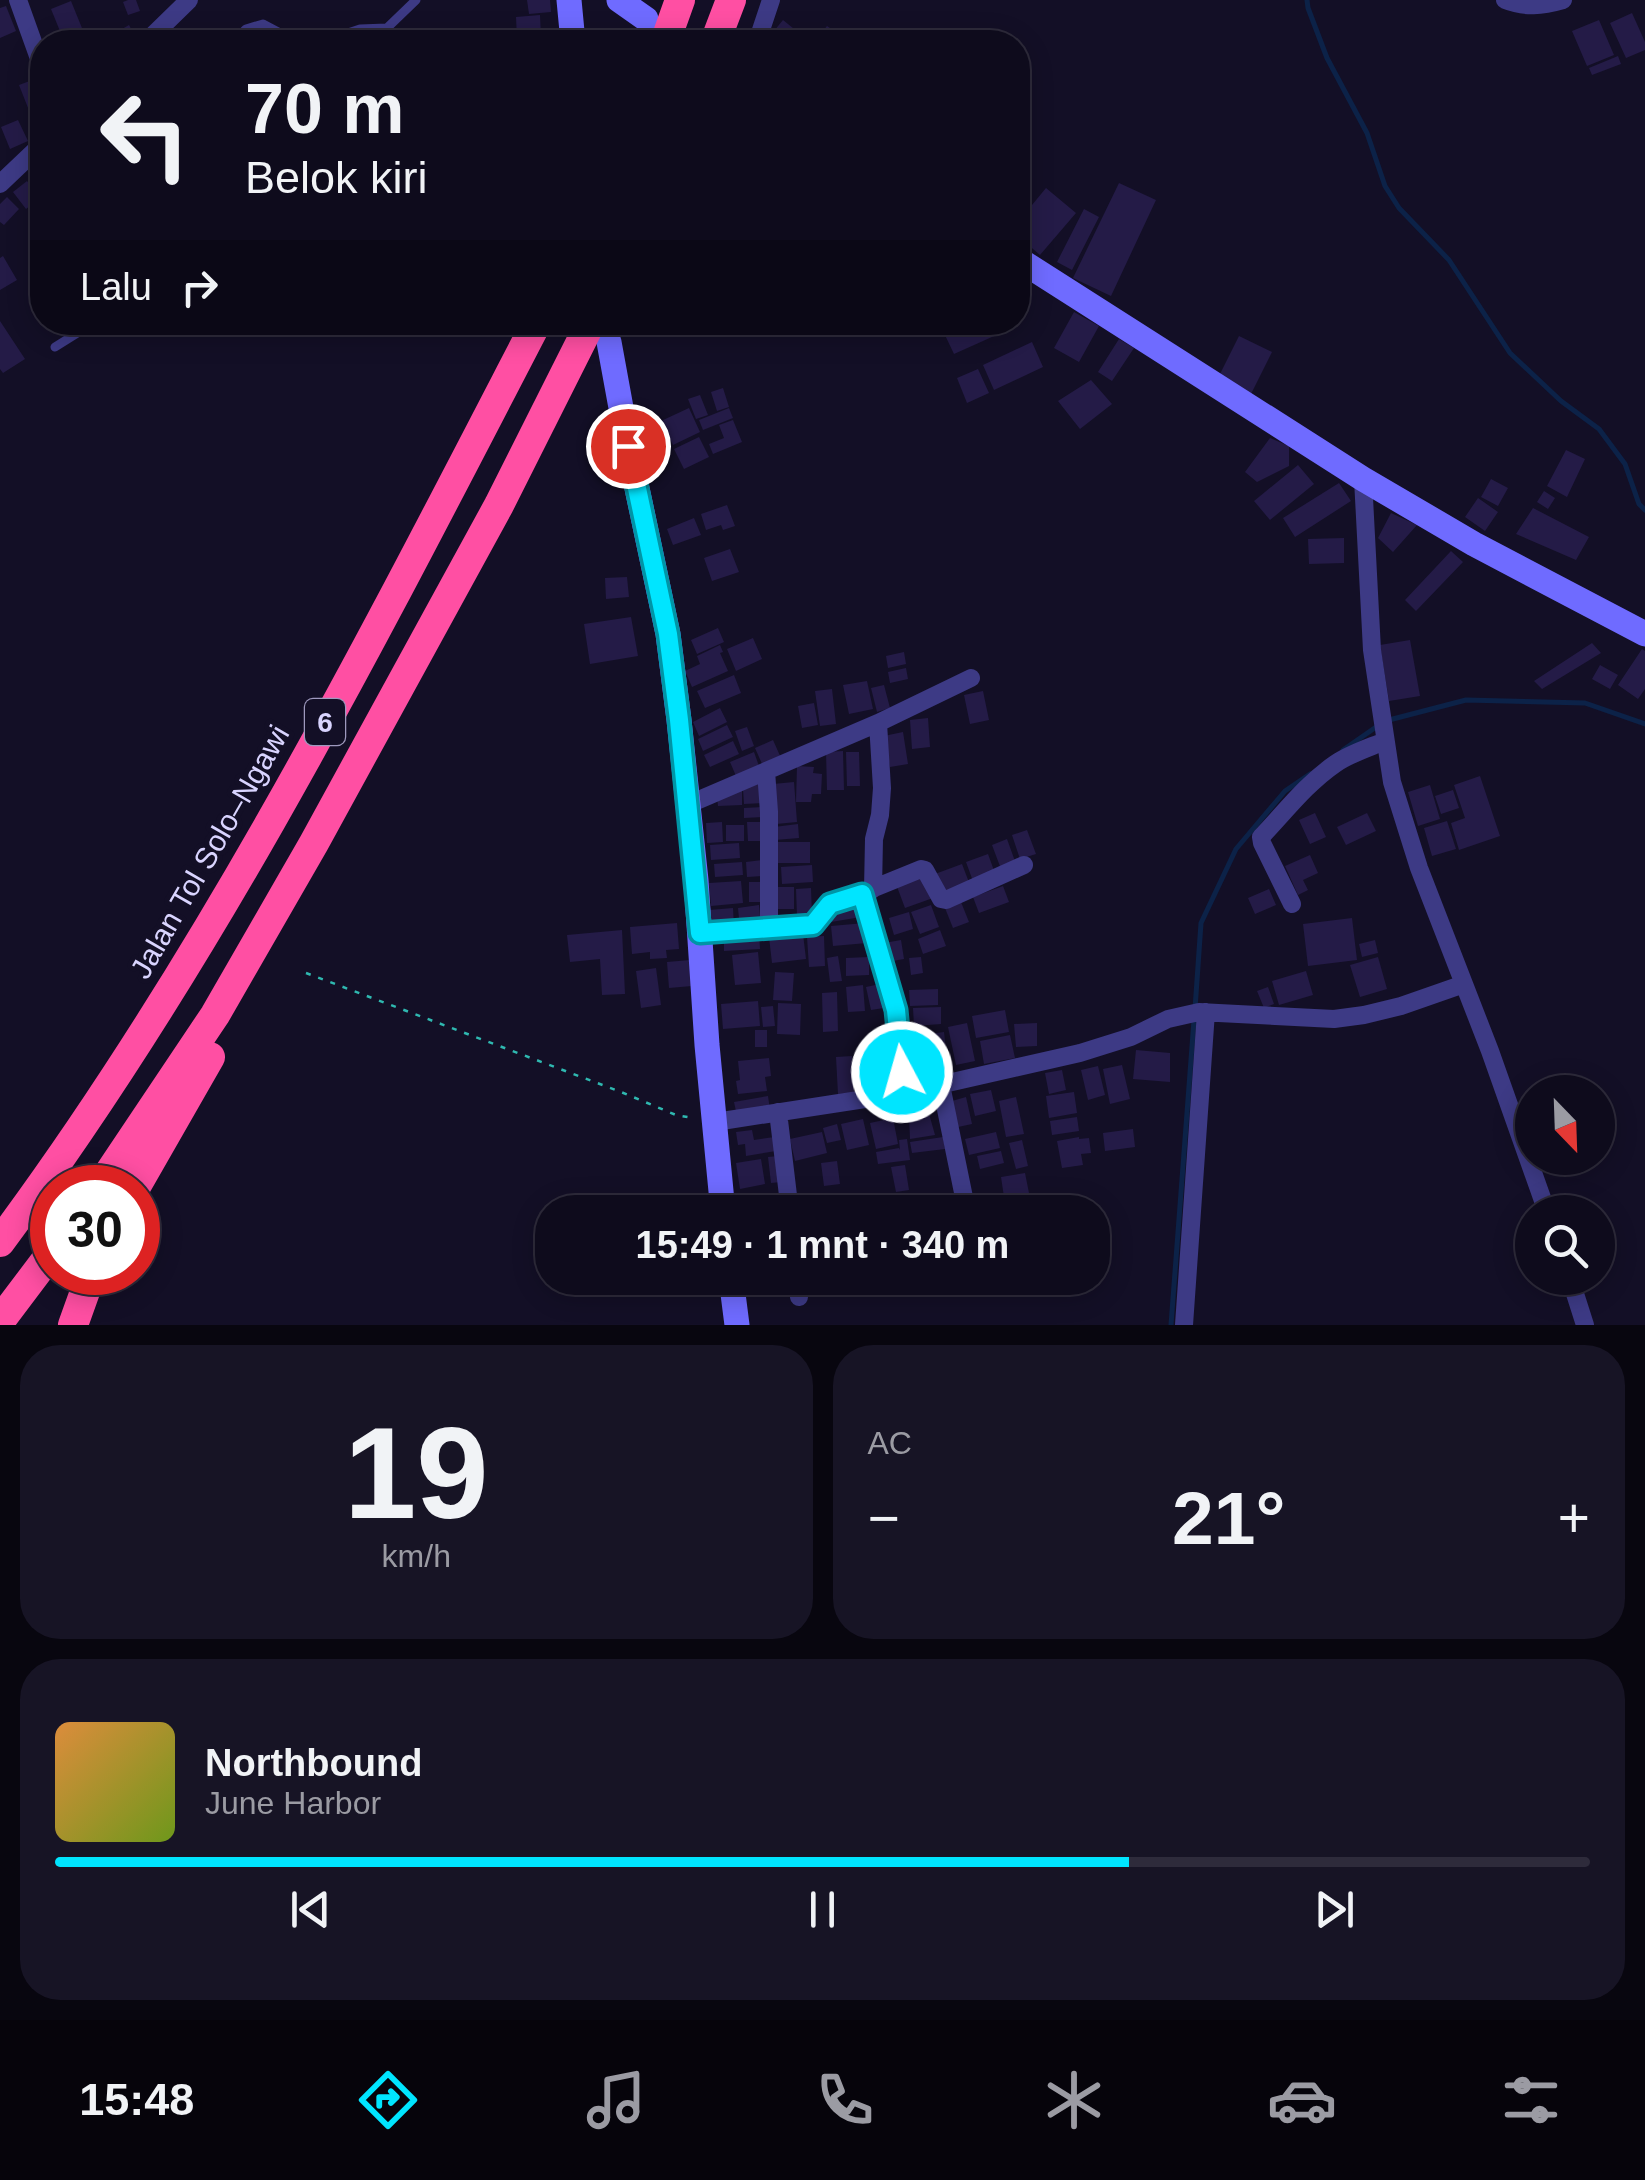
<!DOCTYPE html>
<html lang="id">
<meta charset="utf-8">
<style>
:root{--surface:#0e0b1c;--page:#171425;--text:#f1f3f6;--muted:#9b9ba3;--line:#2e2b3b;--accent:#00e5ff}
body{margin:0;font-family:Arial,sans-serif;background:var(--page);color:var(--text);height:100vh;display:flex;flex-direction:column;font-size:38px;white-space:nowrap}
*{box-sizing:border-box;margin:0}
p{font-size:32px;color:var(--muted)}
.icon{flex:none;width:55px;height:55px;fill:none;stroke:currentColor;stroke-width:2;stroke-linecap:round;stroke-linejoin:round}
.map{position:relative;height:1325px;overflow:hidden}
.details{display:flex;flex-direction:column;gap:20px;padding:20px;background:#08060f;flex:1}
.details>*{flex:none}
.guide{position:absolute;left:30px;top:30px;width:1000px;height:305px;border-radius:40px;box-shadow:0 5px 25px #0003,0 0 0 2px var(--line);background:#0e0b1c;color:var(--text);overflow:hidden}
.needle{width:65px;rotate:157deg}
.tools{position:absolute;left:1515px;top:1075px;display:grid;gap:20px}
.tools a{display:grid;place-items:center;width:100px;height:100px;border-radius:50%;background:var(--surface);box-shadow:0 5px 25px #0003,0 0 0 2px var(--line);font-size:50px}
.speed{position:absolute;left:30px;top:1165px;display:flex;gap:20px;font-size:50px;font-weight:700;text-align:center}
.speed>*{display:grid;place-content:center;width:130px;height:130px;border-radius:50%;background:var(--surface);box-shadow:0 5px 25px #0003,0 0 0 2px var(--line);line-height:1}
.speed .limit{border:15px solid #d22;background:#fff;color:#111}
.pin{position:absolute;display:grid;place-items:center;width:85px;height:85px;color:#fff;margin:-42px;border:5px solid #fff;border-radius:50%;box-shadow:0 2px 10px #0007}
.me{position:absolute;width:110px;margin:-55px;rotate:354deg;stroke-linejoin:round;filter:drop-shadow(0 0 8px #0008)}
.turn{display:flex;align-items:center;gap:35px;height:210px;padding:0 50px;font-size:45px}
.turn .icon{width:130px;height:130px;stroke-width:2.5}
.turn b{display:block;font-size:70px;line-height:85px}
.then{display:flex;align-items:center;height:95px;padding:0 50px;background:#0003;gap:20px;font-size:38px}
.big{font-size:75px;font-weight:700;line-height:1.1}
.details .tile{flex:1;display:flex;flex-direction:column;justify-content:center;gap:15px;min-width:0;padding:0 35px;border-radius:40px;background:var(--page)}
.details .dial{align-items:center;gap:0}
.dial b{font-size:130px;line-height:1}
.song{display:flex;align-items:center;gap:30px}
.cover{width:120px;height:120px;border-radius:15px;background:linear-gradient(135deg,hsl(30 70% 55%),hsl(80 70% 35%))}
.played{height:10px;border-radius:5px;background:linear-gradient(90deg,var(--accent) 70%,var(--line) 70%)}
.keys{display:flex;justify-content:space-around;direction:ltr}
.heat{display:flex;justify-content:space-between;align-items:center;font-size:55px;direction:ltr}
.details .tiles{flex:1;display:grid;gap:20px;grid-template-columns:1fr 1fr}
.tile:last-child{grid-column:span 2}
.trip{position:absolute;left:535px;top:1195px;width:575px;height:100px;border-radius:40px;background:var(--surface);box-shadow:0 5px 25px #0003,0 0 0 2px var(--line);font-weight:700;line-height:100px;text-align:center}
.dock{display:flex;height:160px;justify-content:space-around;align-items:center;background:#06040b;color:var(--muted)}
.dock .icon{width:70px;height:70px}
.dock .on{color:var(--accent)}
.dock b{font-size:45px;color:var(--text)}
.map>svg:first-child{display:block}
.lines{fill:none;stroke-linecap:round;stroke-linejoin:round}
.stream{stroke:#0c2248;stroke-width:5}
.building{fill:#241b47}
.path{stroke:#2fb8b0;stroke-width:2.5;stroke-dasharray:5 8;stroke-linecap:butt}
.lane{stroke:#3d3a85;stroke-width:9}
.street{stroke:#3d3a85;stroke-width:18}
.secondary{stroke:#6f6bff;stroke-width:25}
.highway{stroke:#ff4fa3;stroke-width:30}
.route-casing{stroke:#0095a6;stroke-width:25}
.route{stroke:#00e5ff;stroke-width:18}
.labels{text-anchor:middle;stroke-width:10;stroke-linejoin:round;paint-order:stroke}
.shield{fill:#130f26;stroke:#9e99be;stroke-width:2.5}
.shield-label{font-size:28px;font-weight:bold;fill:#d9d4ff}
.street-label{font-size:30px;fill:#d9d4ff;stroke:#130f26}
</style>
<div class="map">
<svg width="1645" height="1325" viewBox="0 0 1645 1325">
<rect width="100%" height="100%" fill="#130f26"/>
<g class="lines">
<!-- stream -->
<path class="stream" d="M1307 0 1308 8 1327 58 1367 133 1385 186 1399 208 1449 260 1510 353 1561 401 1599 429 1625 464 1639 504 1645 510
M1389 720 1466 700 1585 703 1645 724
M1343 750 1379 725
M1195 1009 1201 923 1236 849 1285 791 1310 774
M1171 1325 1194 1020"/>
</g>
<!-- building -->
<path class="building" d="M128 0H136L140 11 128 15 123 2Z
M527 0H550L551 12 529 14Z
M71 1 84 33 64 41 51 9Z
M6 6 16 31 0 38V8Z
M1632 13 1645 42V50L1626 58 1610 23Z
M540 15 541 37 517 39 516 17Z
M783 20 804 37 800 42H776L769 37Z
M1599 20 1614 55 1587 66 1572 31Z
M129 25 136 38 129 42H114L110 36Z
M827 26 850 42H814Z
M1618 56 1621 64 1592 75 1589 68Z
M35 79 42 100V113L32 118 19 85Z
M18 120 28 141 10 149 1 127Z
M27 181 40 198 26 209 13 192Z
M1119 183 1156 200 1111 296 1073 278Z
M1018 187 1030 195 1018 213Z
M1046 188 1076 213 1040 255 1018 236V222Z
M7 197 19 209 4 225 0 222V204Z
M1084 209 1099 217 1072 270 1057 262Z
M3 256 17 280 0 290V258Z
M1074 312 1099 326 1079 362 1054 348Z
M0 321 25 359 3 373 0 369Z
M968 322H1010L1012 328 954 354 944 333Z
M1239 336 1272 352 1250 396 1217 380Z
M1119 339 1134 348 1112 381 1098 372Z
M1032 342 1043 367 994 390 983 365Z
M978 369 989 393 967 403 957 378Z
M1091 380 1112 404 1080 429 1058 401Z
M723 388 729 407 717 411 711 392Z
M700 395 708 415 696 419 688 399Z
M689 408 700 432 673 445 661 421Z
M729 408 733 418 703 430 699 420Z
M733 420 742 442 713 454 709 444 724 438 719 425Z
M699 437 709 457 684 469 674 449Z
M1270 438 1289 446V466L1257 482 1245 472Z
M1566 450 1585 459 1567 497 1547 486Z
M1298 465 1314 484 1270 520 1254 501Z
M1491 479 1508 488 1498 506 1481 497Z
M1339 483 1351 501 1295 537 1283 518Z
M1544 491 1555 498 1548 509 1537 502Z
M1478 498 1498 512 1485 531 1465 517Z
M727 505 735 526 723 530 721 525 706 530 701 514Z
M1533 508 1589 537 1576 560 1516 534Z
M1391 513 1417 525 1393 552 1378 538Z
M694 518 701 535 673 545 667 529Z
M1344 538V563L1309 564 1308 539Z
M730 549 739 572 712 581 704 558Z
M1451 551 1463 562 1416 611 1405 600Z
M627 577 629 597 606 599 605 578Z
M631 617 638 656 590 664 584 624Z
M718 628 724 642 697 654 691 640Z
M753 638 762 659 736 671 727 649Z
M1410 640 1420 696 1389 701 1380 645Z
M1592 643 1601 653 1542 689 1534 681Z
M720 645 723 652 720 653 728 671 692 687 685 671 700 664 697 656Z
M1642 649 1645 651V689L1638 699 1618 685Z
M904 652 906 664 888 668 886 656Z
M1600 665 1618 675 1610 689 1592 679Z
M906 668 908 679 890 683 888 672Z
M734 675 741 693 705 708 697 691Z
M867 681 873 709 849 714 843 685Z
M884 685 890 708 877 712 871 688Z
M832 689 836 724 820 726 815 691Z
M983 691 989 720 970 724 964 695Z
M814 703 818 725 802 728 798 706Z
M720 708 727 722 699 736 693 722Z
M928 718 930 747 912 749 910 720Z
M727 725 733 737 703 751 698 739Z
M747 727 754 746 742 751 735 731Z
M903 732 908 764 890 767 884 736Z
M773 740 781 758 763 766 755 748Z
M733 741 739 754 710 767 704 755Z
M843 751 844 790H827L826 752Z
M754 752 759 766 736 776 730 762Z
M846 752H859L860 786H847Z
M797 766 814 767 813 773 822 774 821 794H812L811 802H796Z
M1480 776 1500 836 1459 850 1451 823 1465 818 1454 785Z
M762 780 764 803 744 804 743 789 749 788 748 782Z
M794 782 797 822 776 824 773 784Z
M1430 785 1440 819 1418 826 1408 792Z
M742 788V805L718 806 717 796Z
M1453 790 1459 808 1441 814 1435 796Z
M763 807V817L744 818V808Z
M1315 813 1326 837 1310 844 1299 820Z
M1367 813 1376 831 1346 845 1337 827Z
M1447 821 1456 849 1432 856 1424 828Z
M722 822 723 842 707 843 706 823Z
M747 822H765L766 841H748Z
M798 824 799 838 775 840 774 827Z
M726 825H744V841H726Z
M1027 830 1036 854 1020 859 1012 835Z
M1007 839 1016 864 1001 869 992 845Z
M775 842H810V863H774Z
M739 843 740 858 711 860 710 845Z
M988 854 996 876 974 884 966 862Z
M1310 855 1318 873 1303 880 1308 890 1298 895 1285 866Z
M762 860 763 876 747 877 746 862Z
M742 862 743 875 715 877 714 864Z
M962 864 970 885 942 895 935 874Z
M812 865 813 882 782 884 781 867Z
M924 874 933 898 905 908 896 884Z
M741 881 743 903 711 906 709 883Z
M749 882H762V902H749Z
M1003 886 1009 902 979 913 973 897Z
M774 887H794V909H775Z
M811 888 812 916H797L796 889Z
M1269 889 1276 905 1255 914 1248 898Z
M961 902 969 922 953 928 945 908Z
M858 904 861 917 831 922 829 908Z
M759 905 761 926 740 929 738 908Z
M931 905 939 927 920 934 911 912Z
M733 908 734 927 711 929 709 910Z
M909 912 913 929 894 935 889 918Z
M1352 918 1357 960 1308 966 1303 924Z
M677 923 679 949 666 950 667 958 650 959V952L632 954 630 927Z
M865 923 867 943 833 946 831 926Z
M622 930 625 994 602 995 600 959 570 962 567 935Z
M940 930 946 946 923 954 918 939Z
M759 932 760 949 724 951V934Z
M803 934 806 959 772 963 769 937Z
M824 936 825 966 809 967 807 937Z
M901 940 904 959 887 962 884 943Z
M1375 940 1378 953 1362 957 1359 944Z
M758 952 761 983 735 985 732 955Z
M838 956 842 981 830 982 827 958Z
M869 957V975L846 976V958Z
M921 957 923 973 911 975 909 958Z
M1378 957 1387 989 1360 997 1350 965Z
M690 960 692 986 669 988 667 962Z
M656 968 661 1005 641 1008 636 971Z
M1306 971 1313 995 1279 1005 1272 981Z
M775 972 794 973 792 1001 773 1000Z
M885 983 890 1007 871 1010 866 987Z
M863 985 865 1011 848 1012 846 987Z
M1268 987 1274 1004 1264 1008 1257 991Z
M938 989V1005L910 1006 909 990Z
M837 992 838 1031 823 1032 822 993Z
M758 1001 760 1026 723 1029 721 1004Z
M778 1003 801 1004 800 1035 777 1034Z
M773 1006 775 1026 763 1027 761 1007Z
M941 1007V1024L914 1026 913 1008Z
M1005 1010 1009 1032 976 1038 972 1016Z
M967 1023 975 1061 956 1065 948 1027Z
M1037 1023V1046L1016 1047 1014 1024Z
M755 1030H767V1047H755Z
M944 1032 948 1067 911 1071 907 1037Z
M1010 1035 1015 1058 984 1064 980 1041Z
M1136 1050 1170 1053V1082L1133 1079Z
M858 1055H890L891 1079H858Z
M852 1056 854 1093 838 1094 836 1057Z
M769 1058 771 1076 765 1077 767 1091 738 1094 736 1081 740 1080 738 1061Z
M1122 1065 1130 1099 1110 1104 1103 1069Z
M1098 1066 1105 1095 1088 1100 1081 1070Z
M1062 1070 1066 1090 1049 1094 1045 1073Z
M991 1090 996 1111 975 1116 970 1094Z
M1074 1092 1077 1113 1049 1118 1046 1096Z
M768 1096 770 1110 737 1116 734 1102Z
M966 1097 972 1124 958 1127 952 1101Z
M1016 1097 1024 1134 1006 1137 999 1101Z
M928 1110 935 1135 910 1139 909 1115Z
M1077 1117 1079 1131 1052 1135 1050 1121Z
M893 1118 898 1144 876 1149 870 1123Z
M863 1119 869 1145 847 1150 841 1124Z
M837 1124 841 1140 827 1143 823 1128Z
M1133 1129 1135 1147 1105 1151 1103 1133Z
M752 1130 754 1140 774 1137 776 1151 746 1156 745 1144 738 1145 736 1132Z
M822 1132 827 1153 795 1161 790 1139Z
M996 1132 1000 1148 969 1155 965 1139Z
M943 1137 945 1149 912 1153 910 1142Z
M1079 1137V1139L1089 1138 1091 1153 1081 1154 1083 1165 1062 1168 1057 1141Z
M907 1139 910 1160 878 1164 876 1152 899 1148 900 1150 899 1140Z
M1022 1140 1028 1166 1016 1169 1009 1143Z
M1001 1151 1004 1163 980 1169 977 1156Z
M778 1156 781 1182 771 1183 768 1157Z
M761 1159 765 1184 740 1189 736 1163Z
M837 1161 840 1184 824 1186 821 1163Z
M905 1165 909 1190 896 1192 891 1167Z
M1025 1173 1029 1193 1004 1197 1001 1177Z
M828 1193 832 1212H795L793 1201Z
M1020 1198 1022 1211 1003 1212 1001 1201Z
M764 1278H787L788 1290 765 1292Z
M932 1278H968L970 1289 934 1293Z"/>
<g class="lines">
<!-- path -->
<path class="path" d="M306 973 621 1092 676 1115 693 1118"/>
<!-- lane -->
<path class="lane" d="M233 42 246 29 263 24 297 42
M321 42 360 29 387 28 416 0
M384 42 387 28
M55 347 95 322"/>
<!-- street -->
<path class="street" d="M18 0 42 67
M1505 0C1525 8 1542 6 1563 0
M146 42 189 0
M757 42 771 0
M0 184 42 144
M1363 479 1372 650 1392 782 1419 868 1490 1051 1547 1212
M766 771 769 812V928
M687 805 878 723 971 678
M873 889 874 839 880 815 882 788 878 723
M862 893 896 1010 904 1093
M1292 904 1262 843 1261 837C1285 812 1306 784 1335 764 1349 754 1368 748 1385 741
M701 933 813 925 830 903 862 893 921 869 925 870 941 899 946 900 1024 865
M941 1085 967 1212
M778 1112 790 1212
M715 1122 904 1093 1080 1053 1131 1037 1168 1019 1199 1012 1334 1019 1364 1015 1401 1006 1464 984
M797 1278 799 1297
M979 1278V1279
M1570 1278 1585 1325
M1184 1325 1206 1012"/>
<!-- secondary -->
<path class="secondary" d="M569 0 573 42
M619 0 646 19
M1018 259 1363 479 1474 544 1645 634
M609 342 628 446 668 634 679 720 696 880 707 1045 723 1212
M731 1278 737 1325"/>
<!-- highway -->
<path class="highway" d="M665 42 680 0
M715 42 731 0
M99 1188 215 1015 314 843 499 505 591 322
M135 1188 210 1057
M0 1242C212 957 374 636 537 322
M0 1321 52 1252
M73 1325 92 1272"/>
</g>
<g class="lines">
<!-- route casing -->
<g class="route-casing">
<path id="route" d="M628 446 668 634 679 720 700 933 813 925 830 904 862 894 896 1010 902 1072"/>
</g>
<!-- route -->
<use href="#route" class="route"/>
</g>
<g class="labels">
<!-- shield labels -->
<rect class="shield" x="305" y="699" width="40" height="46" rx="8"/>
<g class="shield-label">
<text x="325" y="732">6</text>
</g>
<!-- street labels -->
<g class="street-label">
<text transform="translate(210 852) rotate(-60)" y="10">Jalan Tol Solo–Ngawi</text>
</g>
</g>
</svg>
<div class="tools">
<a><svg class="needle" viewBox="-14 -14 28 28"><path d="M0-13l5 13h-10z" fill="#e53935"/><path d="M0 13l5-13h-10z" fill="#9b9ba3"/></svg></a>
<a><svg class="icon" aria-label="search" viewBox="0 0 24 24"><circle cx="10" cy="10" r="6"/><path d="M15 15l6 6"/></svg></a>
</div>
<div class="speed"><div class="limit">30</div></div>
<div class="pin" style="left:628px;top:446px;background:#d93025"><svg class="icon" aria-label="arrive" viewBox="0 0 24 24"><path d="M6 21V4h12l-3 4 3 4H6"/></svg></div>
<svg class="me" style="left:902px;top:1072px" viewBox="-20 -20 40 40"><circle r="17" fill="#00e5ff" stroke="#fff" stroke-width="3"/><path d="M0-11L8 9 0 5-8 9z" fill="#fff"/></svg>
<div class="trip">15:49 · 1 mnt · 340 m</div>
<div class="guide">
<div class="turn"><svg class="icon" aria-label="left" viewBox="0 0 24 24"><path d="M17 20v-9H6M10 6l-5 5 5 5"/></svg><div><b>70 m</b>Belok kiri</div></div>
<div class="then">Lalu<svg class="icon" aria-label="right" viewBox="0 0 24 24"><path d="M7 20v-9h11M14 6l5 5-5 5"/></svg></div>
</div>
</div>
<section class="details">
<div class="tiles">
<div class="tile dial"><b>19</b><p>km/h</p></div>
<div class="tile"><p>AC</p>
<div class="heat"><a>−</a><b class="big">21°</b><a>+</a></div>
</div>
<div class="tile">
<div class="song"><i class="cover"></i><div><b>Northbound</b><p>June Harbor</p></div></div>
<div class="played"></div>
<div class="keys"><svg class="icon" aria-label="previous" viewBox="0 0 24 24"><path d="M18 5L8 12l10 7zM5 5v14"/></svg><svg class="icon" aria-label="pause" viewBox="0 0 24 24"><path d="M8 5v14M16 5v14"/></svg><svg class="icon" aria-label="next" viewBox="0 0 24 24"><path d="M6 5l10 7-10 7zM19 5v14"/></svg></div>
</div>
</div>
</section>
<nav class="dock">
<b>15:48</b>
<svg class="icon on" aria-label="directions" viewBox="0 0 24 24"><path d="M12 3l9 9-9 9-9-9zM9 14v-3h6M13 9l2 2-2 2"/></svg>
<svg class="icon" aria-label="music" viewBox="0 0 24 24"><path d="M9 18V5l10-2v13"/><circle cx="6" cy="18" r="3"/><circle cx="16" cy="16" r="3"/></svg>
<svg class="icon" aria-label="phone" viewBox="0 0 24 24"><path d="M5 4h4l2 5-3 2q2 4 5 5l2-3 5 2v4C11 20 4 13 5 4z"/></svg>
<svg class="icon" aria-label="climate" viewBox="0 0 24 24"><path d="M12 3v18M4 7l16 10M4 17L20 7"/></svg>
<svg class="icon" aria-label="car" viewBox="0 0 24 24"><path d="M5 17H2v-5l4-1 3-4h7l3 4 3 1v5h-3M9 17h6M6 11h13"/><circle cx="7" cy="17" r="2"/><circle cx="17" cy="17" r="2"/></svg>
<svg class="icon" aria-label="filters" viewBox="0 0 24 24"><path d="M4 7h16M4 17h16"/><circle cx="9" cy="7" r="2"/><circle cx="15" cy="17" r="2"/></svg>
</nav>
